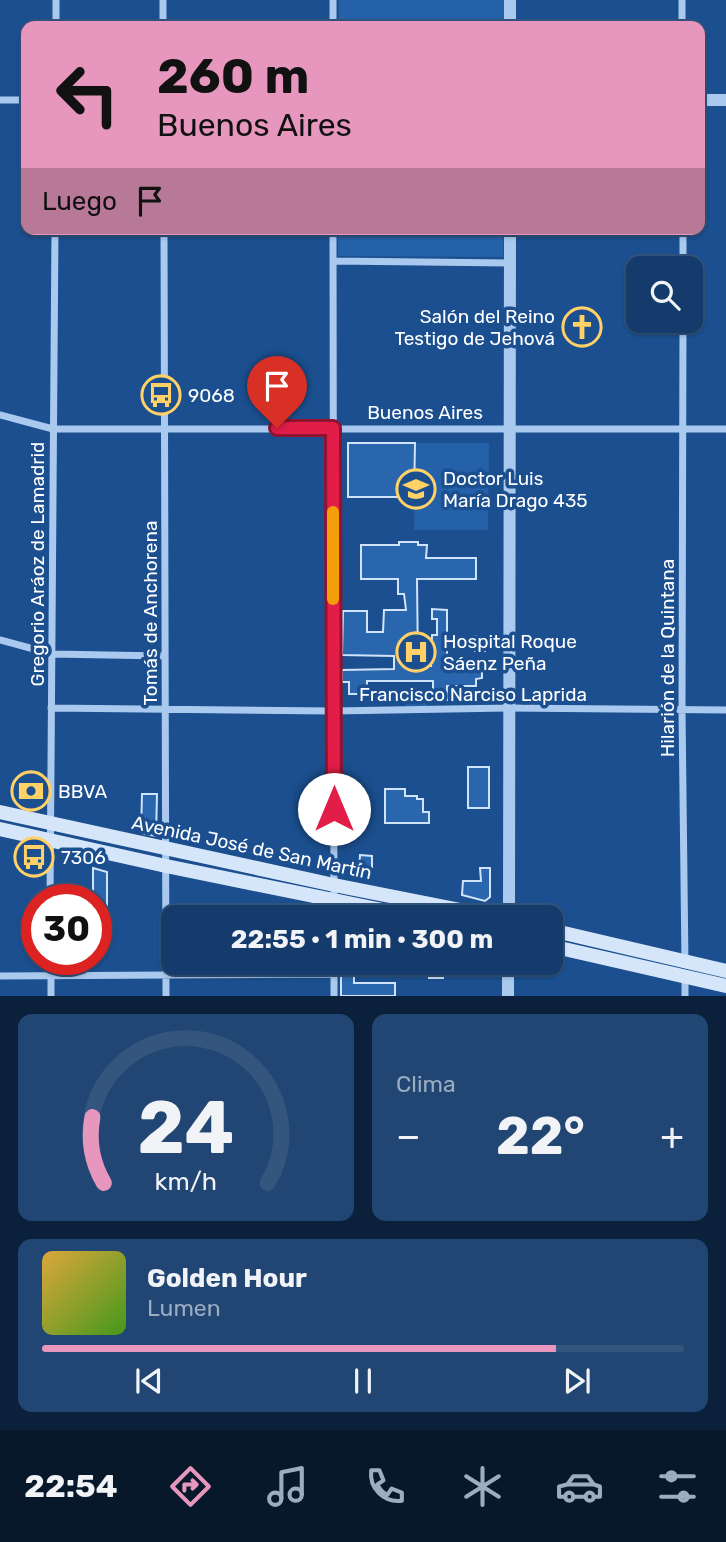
<!DOCTYPE html>
<html lang="es">
<meta charset="utf-8">
<style>
:root{--surface:#143b6b;--page:#214673;--text:#f1f3f6;--muted:#9dadc1;--line:#33557e;--accent:#e797bd}
body{margin:0;font-family:Rubik,sans-serif;background:var(--page);color:var(--text);height:100vh;display:flex;flex-direction:column;font-size:26px;white-space:nowrap}
*{box-sizing:border-box;margin:0}
p{font-size:23px;color:var(--muted)}
.icon{flex:none;width:38px;height:38px;fill:none;stroke:currentColor;stroke-width:2;stroke-linecap:round;stroke-linejoin:round}
.map{position:relative;height:996px;overflow:hidden}
.side{display:flex;flex-direction:column;gap:18px;padding:18px;background:#0b203b;flex:1}
.side>*{flex:none}
.banner{position:absolute;left:21px;top:21px;width:684px;height:214px;border-radius:14px;box-shadow:0 2px 5px #0004,0 0 0 2px var(--line);background:#e797bd;color:#111;overflow:hidden}
.buttons{position:absolute;left:626px;top:256px;display:grid;gap:14px}
.buttons a{display:grid;place-items:center;width:77px;height:77px;border-radius:14px;background:var(--surface);box-shadow:0 2px 5px #0004,0 0 0 2px var(--line);font-size:35px}
.speed{position:absolute;left:21px;top:884px;display:flex;gap:14px;font-size:35px;font-weight:700;text-align:center}
.speed>*{display:grid;place-content:center;width:91px;height:91px;border-radius:50%;background:var(--surface);box-shadow:0 2px 5px #0004,0 0 0 2px var(--line);line-height:1}
.speed .limit{border:10px solid #d22;background:#fff;color:#111}
.pin{position:absolute;display:grid;place-items:center;width:60px;height:60px;color:#fff;margin:-72px -30px;border-radius:50% 50% 50% 0;rotate:-45deg;box-shadow:0 0 7px #0007}
.pin .icon{rotate:45deg}
.me{position:absolute;width:77px;margin:-38px;rotate:0deg;stroke-linejoin:round;filter:drop-shadow(0 0 5px #0008)}
.turn{display:flex;align-items:center;gap:24px;height:147px;padding:0 21px;font-size:32px}
.turn .icon{width:91px;height:91px;stroke-width:2.5}
.turn b{display:block;font-size:49px;line-height:60px}
.then{display:flex;align-items:center;height:66px;padding:0 21px;background:#0003;gap:14px;font-size:26px}
.big{font-size:52px;font-weight:700;line-height:1.1}
.side .card{flex:1;display:flex;flex-direction:column;justify-content:center;gap:10px;min-width:0;padding:0 24px;border-radius:14px;background:var(--page)}
.side .dial{align-items:center;gap:0}
.dial svg{height:182px;overflow:visible;fill:none;stroke:var(--line);stroke-width:7;stroke-linecap:round;text-anchor:middle}
.dial text{fill:var(--text);stroke:none}
.song{display:flex;align-items:center;gap:21px}
.cover{width:84px;height:84px;border-radius:10px;background:linear-gradient(135deg,hsl(40 70% 55%),hsl(100 70% 35%))}
.played{height:7px;border-radius:4px;background:linear-gradient(90deg,var(--accent) 80%,var(--line) 80%)}
.keys{display:flex;justify-content:space-around;direction:ltr}
.heat{display:flex;justify-content:space-between;align-items:center;font-size:38px;direction:ltr}
.side .tiles{flex:1;display:grid;gap:18px;grid-template-columns:1fr 1fr}
.card:last-child{grid-column:span 2}
.trip{position:absolute;left:161px;top:905px;width:402px;height:70px;border-radius:14px;background:var(--surface);box-shadow:0 2px 5px #0004,0 0 0 2px var(--line);font-weight:700;line-height:70px;text-align:center}
.tab-bar{display:flex;height:112px;justify-content:space-around;align-items:center;background:#08182b;color:var(--muted)}
.tab-bar .icon{width:49px;height:49px}
.tab-bar .on{color:var(--accent)}
.tab-bar b{font-size:32px;color:var(--text)}
.map>svg:first-child{display:block}
.green{fill:#2461a8}
.building{fill:#2a66ad;stroke:#cfe3fa;stroke-width:2}
.lines{fill:none;stroke-linecap:round;stroke-linejoin:round}
.minor{stroke:#a9c9ee;stroke-width:7}
.tertiary{stroke:#a9c9ee;stroke-width:12}
.secondary{stroke:#d6e6fa;stroke-width:14}
.route-casing{stroke:#92132f;stroke-width:18}
.route{stroke:#e11d48;stroke-width:12}
.slow{stroke:#f59e0b;stroke-width:12}
.labels{text-anchor:middle;stroke-width:7;stroke-linejoin:round;paint-order:stroke}
.poi-label{font-size:19px;fill:#fff;stroke:#1b4f8f;text-anchor:start}
.street-label{font-size:19px;fill:#fff;stroke:#1b4f8f}
</style>
<div class="map">
<svg width="726" height="996" viewBox="0 0 726 996">
<rect width="100%" height="100%" fill="#1b4f8f"/>
<!-- green -->
<path class="green" d="M339 0H504V26H339Z
M338 229H503V257L338 256Z
M415 443H489L488 530H414Z
M411 691H420L426 694 427 706H406V698Z"/>
<!-- building -->
<path class="building" d="M572 320H593L592 334 573 333Z
M348 443H415L414 497H348Z
M399 542H418V545H427L426 558H476V579H417L418 666H431L432 635H437V619H432V609L447 610V671H482V678L476 679V686H447V700H437V695H433V681H367V694H349V682H342V670L394 669V656L342 655 343 611H367V632H383L384 610H406L404 594H398V579H361V545H399Z
M475 636H485V651H475Z
M468 767H489V808H468Z
M45 778 33 806 19 803 24 779Z
M385 789H405V796H417V799H423V812H429V823H385Z
M142 794H157L156 836 141 833Z
M360 855 372 856V875L359 872Z
M93 868 107 872V912L96 913V900H93Z
M480 868H490V897L485 901 462 895 463 881H481Z
M429 962H443V978H429Z
M341 970H354V983H395V996H341Z"/>
<g class="lines">
<!-- minor -->
<path class="minor" d="M163 0V26
M333 0V26
M682 0V26
M56 26V0
M0 100H26
M164 229 166 996
M333 229 334 917
M683 229V268
M333 261 509 263
M683 320 682 710 685 964
M0 415 53 429H726
M0 640 52 654 164 656
M51 708 333 711 508 708 726 710
M50 900 55 229
M51 959V996
M0 976 334 974
M334 996V962
M685 996V976"/>
<!-- tertiary -->
<path class="tertiary" d="M510 26V0
M700 100H726
M509 917 510 229
M508 996V962"/>
<!-- secondary -->
<path class="secondary" d="M0 812 334 885 496 917
M0 829 166 866 417 917
M551 930 726 971
M551 946 726 986"/>
</g>
<g class="lines">
<!-- route casing -->
<g class="route-casing">
<path id="route" d="M277 428H333L334 809"/>
</g>
<!-- route -->
<use href="#route" class="route"/>
<!-- slow -->
<path class="slow" d="M333 512V599"/>
</g>
<!-- icons -->
<defs>
<g id="church-ring" transform="scale(2.0125)"><circle r="9.5" fill="#1b4f8f" stroke="#ffd166" stroke-width="1.5"/><path d="M-1.2-6h2.4v3.5h3.3v2.4h-3.3V6h-2.4V-.1h-3.3v-2.4h3.3Z" fill="#ffd166"/></g>
<g id="bus-ring" transform="scale(2.0125)"><circle r="9.5" fill="#1b4f8f" stroke="#ffd166" stroke-width="1.5"/><path d="M-5-6H5V4H4V6H2V4H-2V6H-4V4H-5ZM-3.5-4V0h7V-4ZM-3.5 1.2v1.5H-2V1.2ZM2 1.2v1.5H3.5V1.2Z" fill="#ffd166"/></g>
<g id="university-ring" transform="scale(2.0125)"><circle r="9.5" fill="#1b4f8f" stroke="#ffd166" stroke-width="1.5"/><path d="M0-5L7-2L0 1L-7-2ZM-4 1L0 2.5L4 1V4Q0 6-4 4Z" fill="#ffd166"/></g>
<g id="hospital-ring" transform="scale(2.0125)"><circle r="9.5" fill="#1b4f8f" stroke="#ffd166" stroke-width="1.5"/><path d="M-5-5h3v3.5h4V-5h3V5h-3V1.5h-4V5h-3Z" fill="#ffd166"/></g>
<g id="bank-ring" transform="scale(2.0125)"><circle r="9.5" fill="#1b4f8f" stroke="#ffd166" stroke-width="1.5"/><path d="M-6-4H6V4H-6ZM0-2.3a2.3 2.3 0 1 0 0 4.6a2.3 2.3 0 1 0 0-4.6Z" fill="#ffd166"/></g>
</defs>
<g fill-rule="evenodd">
<use href="#church-ring" x="582" y="327"/>
<use href="#bus-ring" x="161" y="395"/>
<use href="#university-ring" x="416" y="489"/>
<use href="#hospital-ring" x="416" y="652"/>
<use href="#bank-ring" x="31" y="791"/>
<use href="#bus-ring" x="34" y="857"/>
</g>
<g class="labels">
<!-- poi labels -->
<g class="poi-label">
<text x="555" y="323" text-anchor="end">Salón del Reino<tspan x="555" dy="22">Testigo de Jehová</tspan></text>
<text x="188" y="402">9068</text>
<text x="443" y="485">Doctor Luis<tspan x="443" dy="22">María Drago 435</tspan></text>
<text x="443" y="648">Hospital Roque<tspan x="443" dy="22">Sáenz Peña</tspan></text>
<text x="58" y="798">BBVA</text>
<text x="61" y="864">7306</text>
</g>
<!-- street labels -->
<g class="street-label">
<text x="425" y="419">Buenos Aires</text>
<text transform="translate(37 564) rotate(-90)" y="7">Gregorio Aráoz de Lamadrid</text>
<text transform="translate(150 613) rotate(-90)" y="7">Tomás de Anchorena</text>
<text transform="translate(667 658) rotate(-90)" y="7">Hilarión de la Quintana</text>
<text x="473" y="701">Francisco Narciso Laprida</text>
<text transform="translate(252 847) rotate(12)" y="7">Avenida José de San Martín</text>
</g>
</g>
</svg>
<div class="buttons">
<a><svg class="icon" aria-label="search" viewBox="0 0 24 24"><circle cx="10" cy="10" r="6"/><path d="M15 15l6 6"/></svg></a>
</div>
<div class="speed"><div class="limit">30</div></div>
<div class="pin" style="left:277px;top:428px;background:#d93025"><svg class="icon" aria-label="arrive" viewBox="0 0 24 24"><path d="M6 21V4h12l-3 4 3 4H6"/></svg></div>
<svg class="me" style="left:334px;top:809px" viewBox="-20 -20 40 40"><circle r="19" fill="#fff"/><path d="M0-13L10 11 0 6-10 11z" fill="#e11d48"/></svg>
<div class="trip">22:55 · 1 min · 300 m</div>
<div class="banner">
<div class="turn"><svg class="icon" aria-label="left" viewBox="0 0 24 24"><path d="M17 20v-9H6M10 6l-5 5 5 5"/></svg><div><b>260 m</b>Buenos Aires</div></div>
<div class="then">Luego<svg class="icon" aria-label="arrive" viewBox="0 0 24 24"><path d="M6 21V4h12l-3 4 3 4H6"/></svg></div>
</div>
</div>
<section class="side">
<div class="tiles">
<div class="card dial"><svg viewBox="0 0 100 80">
<path d="M14 69A42 42 0 1 1 86 69"/>
<path d="M14 69A42 42 0 0 1 9 40" stroke="#e797bd"/>
<text x="50" y="56" font-size="32" font-weight="700">24</text>
<text x="50" y="72" font-size="11">km/h</text>
</svg></div>
<div class="card"><p>Clima</p>
<div class="heat"><a>−</a><b class="big">22°</b><a>+</a></div>
</div>
<div class="card">
<div class="song"><i class="cover"></i><div><b>Golden Hour</b><p>Lumen</p></div></div>
<div class="played"></div>
<div class="keys"><svg class="icon" aria-label="previous" viewBox="0 0 24 24"><path d="M18 5L8 12l10 7zM5 5v14"/></svg><svg class="icon" aria-label="pause" viewBox="0 0 24 24"><path d="M8 5v14M16 5v14"/></svg><svg class="icon" aria-label="next" viewBox="0 0 24 24"><path d="M6 5l10 7-10 7zM19 5v14"/></svg></div>
</div>
</div>
</section>
<nav class="tab-bar">
<b>22:54</b>
<svg class="icon on" aria-label="directions" viewBox="0 0 24 24"><path d="M12 3l9 9-9 9-9-9zM9 14v-3h6M13 9l2 2-2 2"/></svg>
<svg class="icon" aria-label="music" viewBox="0 0 24 24"><path d="M9 18V5l10-2v13"/><circle cx="6" cy="18" r="3"/><circle cx="16" cy="16" r="3"/></svg>
<svg class="icon" aria-label="phone" viewBox="0 0 24 24"><path d="M5 4h4l2 5-3 2q2 4 5 5l2-3 5 2v4C11 20 4 13 5 4z"/></svg>
<svg class="icon" aria-label="climate" viewBox="0 0 24 24"><path d="M12 3v18M4 7l16 10M4 17L20 7"/></svg>
<svg class="icon" aria-label="car" viewBox="0 0 24 24"><path d="M5 17H2v-5l4-1 3-4h7l3 4 3 1v5h-3M9 17h6M6 11h13"/><circle cx="7" cy="17" r="2"/><circle cx="17" cy="17" r="2"/></svg>
<svg class="icon" aria-label="filters" viewBox="0 0 24 24"><path d="M4 7h16M4 17h16"/><circle cx="9" cy="7" r="2"/><circle cx="15" cy="17" r="2"/></svg>
</nav>
